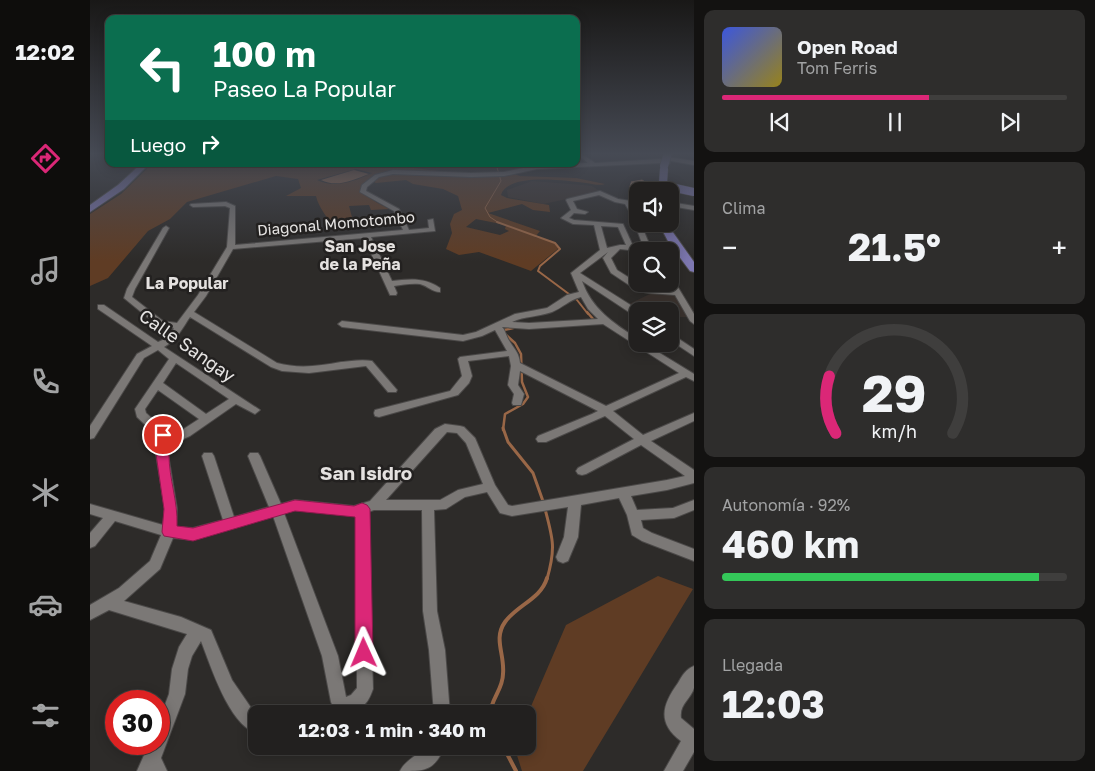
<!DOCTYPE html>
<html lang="es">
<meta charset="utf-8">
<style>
:root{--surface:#22201f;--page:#2e2d2c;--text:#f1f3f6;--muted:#a2a3a4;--line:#3f3e3d;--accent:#db2777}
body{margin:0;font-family:"Golos Text",sans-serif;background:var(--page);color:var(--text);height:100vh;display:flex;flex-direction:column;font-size:19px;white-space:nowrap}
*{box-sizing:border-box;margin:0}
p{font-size:16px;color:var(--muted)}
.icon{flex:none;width:28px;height:28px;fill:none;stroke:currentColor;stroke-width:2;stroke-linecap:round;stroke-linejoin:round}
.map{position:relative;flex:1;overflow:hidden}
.side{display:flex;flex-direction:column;gap:10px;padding:10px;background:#131211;width:401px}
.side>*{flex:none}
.hud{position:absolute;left:15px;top:15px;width:475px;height:152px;border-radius:10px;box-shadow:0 2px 12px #0003,0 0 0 1px var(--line);background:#0b6e4f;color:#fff;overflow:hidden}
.controls{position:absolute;left:539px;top:182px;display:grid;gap:10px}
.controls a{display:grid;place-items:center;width:50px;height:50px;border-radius:10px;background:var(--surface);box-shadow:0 2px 12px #0003,0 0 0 1px var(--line);font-size:25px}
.speed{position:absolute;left:15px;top:690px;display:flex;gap:10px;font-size:25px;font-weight:700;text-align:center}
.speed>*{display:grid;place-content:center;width:65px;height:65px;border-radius:50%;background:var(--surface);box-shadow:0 2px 12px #0003,0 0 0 1px var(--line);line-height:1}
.speed .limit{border:8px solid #d22;background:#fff;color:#111}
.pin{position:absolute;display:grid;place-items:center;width:42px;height:42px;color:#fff;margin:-21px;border:2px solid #fff;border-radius:50%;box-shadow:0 1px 5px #0007}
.me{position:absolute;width:55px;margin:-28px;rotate:359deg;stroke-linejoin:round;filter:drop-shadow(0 0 4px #0008)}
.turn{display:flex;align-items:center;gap:18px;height:105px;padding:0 25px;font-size:22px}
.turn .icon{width:65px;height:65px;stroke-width:2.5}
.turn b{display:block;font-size:35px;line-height:42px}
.then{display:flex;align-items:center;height:48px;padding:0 25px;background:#0003;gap:10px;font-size:19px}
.big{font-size:38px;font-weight:700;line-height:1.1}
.side .widget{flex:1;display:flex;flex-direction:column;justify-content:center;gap:8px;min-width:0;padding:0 18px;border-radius:10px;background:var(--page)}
.side .dial{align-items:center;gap:0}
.dial svg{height:130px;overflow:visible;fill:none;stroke:var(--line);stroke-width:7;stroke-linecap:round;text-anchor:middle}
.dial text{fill:var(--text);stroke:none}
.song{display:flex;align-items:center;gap:15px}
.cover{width:60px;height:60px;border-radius:8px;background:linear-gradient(135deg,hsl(230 70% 55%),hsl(50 70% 35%))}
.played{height:5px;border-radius:2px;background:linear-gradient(90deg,var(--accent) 60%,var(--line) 60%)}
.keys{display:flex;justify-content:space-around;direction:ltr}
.heat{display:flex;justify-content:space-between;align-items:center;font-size:28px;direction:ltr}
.charge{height:8px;border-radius:4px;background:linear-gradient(90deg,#34c759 92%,var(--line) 0)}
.trip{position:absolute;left:158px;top:705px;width:288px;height:50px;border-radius:10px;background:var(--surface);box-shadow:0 2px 12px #0003,0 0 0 1px var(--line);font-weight:700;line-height:50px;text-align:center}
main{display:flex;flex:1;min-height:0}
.menu{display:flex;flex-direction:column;width:90px;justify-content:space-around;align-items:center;background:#0e0d0c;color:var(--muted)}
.menu .icon{width:35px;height:35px}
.menu .on{color:var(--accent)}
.menu b{font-size:22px;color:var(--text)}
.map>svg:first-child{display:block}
.built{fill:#3a322e}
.green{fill:#5f3c24;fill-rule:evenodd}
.water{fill:#996747}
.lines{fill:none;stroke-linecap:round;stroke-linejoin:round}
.stream-far4{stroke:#996747;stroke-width:1}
.stream-far3{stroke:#996747;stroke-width:2}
.stream-far2{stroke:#996747;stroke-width:2.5}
.stream-far1{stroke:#996747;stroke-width:3}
.stream{stroke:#996747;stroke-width:4}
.minor-casing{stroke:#4b4948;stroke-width:2}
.major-casing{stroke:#4b4948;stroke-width:2}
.minor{fill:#7b7876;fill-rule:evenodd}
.major{fill:#7d77b0;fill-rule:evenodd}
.major-bridge-casing{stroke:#4b4948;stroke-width:9;stroke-linecap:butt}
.major-bridge{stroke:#7d77b0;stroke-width:8}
.wall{fill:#b18466}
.shaded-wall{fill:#906b53}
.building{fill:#ce9977;stroke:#906b53}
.route{fill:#db2777;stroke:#8e194d}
.labels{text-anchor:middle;stroke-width:5;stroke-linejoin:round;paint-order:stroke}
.far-street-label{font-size:15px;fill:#e6e4e3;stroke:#232120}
.far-neighbourhood-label{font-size:16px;font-weight:bold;fill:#e5e2e0;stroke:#232120}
.street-label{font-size:18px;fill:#e6e4e3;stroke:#232120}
.neighbourhood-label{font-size:19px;font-weight:bold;fill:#e5e2e0;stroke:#232120}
</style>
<main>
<nav class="menu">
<b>12:02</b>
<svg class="icon on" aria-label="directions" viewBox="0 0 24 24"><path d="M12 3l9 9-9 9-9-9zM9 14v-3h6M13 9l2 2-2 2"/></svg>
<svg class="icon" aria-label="music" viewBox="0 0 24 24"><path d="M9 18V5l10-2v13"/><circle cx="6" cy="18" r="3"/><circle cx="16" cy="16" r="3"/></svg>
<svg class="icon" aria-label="phone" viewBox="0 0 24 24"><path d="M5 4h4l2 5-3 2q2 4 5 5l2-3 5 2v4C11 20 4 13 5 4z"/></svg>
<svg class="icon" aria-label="climate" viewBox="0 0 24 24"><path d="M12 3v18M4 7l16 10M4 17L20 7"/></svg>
<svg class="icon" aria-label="car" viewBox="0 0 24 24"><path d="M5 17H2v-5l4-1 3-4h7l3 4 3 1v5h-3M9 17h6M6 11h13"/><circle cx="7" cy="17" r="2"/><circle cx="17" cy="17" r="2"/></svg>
<svg class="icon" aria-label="filters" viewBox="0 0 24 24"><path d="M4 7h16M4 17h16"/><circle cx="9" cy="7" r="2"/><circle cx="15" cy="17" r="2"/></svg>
</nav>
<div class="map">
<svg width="604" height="771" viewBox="0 0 604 771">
<rect width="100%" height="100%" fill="#2d2b29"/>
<!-- built -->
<path class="built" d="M442 181 493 185 502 186 511 192 453 204 418 197 417 190Z
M562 293 584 294 599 317H580V311H550L539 304Z"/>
<!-- green -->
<path class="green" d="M62 164H309L308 166 372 174 378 177 424 174 430 176 486 178 515 184C509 186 503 184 496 183 477 181 418 172 411 195L417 198 459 205 460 212 443 210 432 204 398 213 450 231 445 237 462 241 469 248 441 271 389 252 369 255 356 249 362 233 360 224 364 214 372 210 368 196 353 189 323 184 316 180 286 183 284 182 290 176 285 174 286 175 272 185C275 199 287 202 299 209L281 210 279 205 259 206 263 221 286 219 287 222 242 227C238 217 228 207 226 196H196L211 188 208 179 186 176 97 202 80 219 58 231 18 278 0 286V214L31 194ZM266 169 282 173C265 181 245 189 227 180ZM386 219 416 225 415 229 419 231 410 235 376 227Z
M568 576 603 589 493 771H432L424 746H436V718L476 625Z"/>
<!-- water -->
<path class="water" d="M264 170 279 174C263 180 247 188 231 180Z"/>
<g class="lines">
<!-- stream-far4 -->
<path class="stream-far4" d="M406 164 411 181 395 208 400 217 409 223"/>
<!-- stream-far3 -->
<path class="stream-far3" d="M407 222 465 243 470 249 450 266 448 271 487 300 498 314"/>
<!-- stream-far2 -->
<path class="stream-far2" d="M497 312 504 320
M413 430 415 414 433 404 438 397 432 382 431 354 425 343 415 334 414 330 423 328"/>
<!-- stream-far1 -->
<path class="stream-far1" d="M413 428 418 442 443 473 454 504
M455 509C463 539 466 548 457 579"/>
<!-- stream -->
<path class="stream" d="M400 714C401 699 413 689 413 674 415 654 403 639 415 622 427 605 451 599 457 578
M413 746 426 771"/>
<!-- minor casing -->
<g class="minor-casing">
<path id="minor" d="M486 153H491L505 163 570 159 580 163 577 165 570 163 447 169 414 176 381 177 303 174 289 177 277 187 276 191 309 209 319 230 339 228 338 220 343 219 345 231 281 237 302 281C319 279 335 277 350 288V292C342 292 338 286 330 284 321 283 312 285 304 286L307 293 306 295H300L274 238 143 249 116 296 104 312 187 363C209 369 229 366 251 362 261 361 272 359 282 361L307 390 306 392H298L276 366 219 373 192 371 181 367 100 317C93 327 87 340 74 347L170 410 165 414 146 404 100 436 80 445 78 454 87 509 86 527 103 528 133 520 112 456 114 453H122L124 456 144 517 179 507 158 456 160 453H168L170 456 191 504 205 500 264 506 280 501 345 429 355 424 370 426 374 427 385 438 405 485 418 505 422 506 577 480 595 476 551 445 496 474 492 475 488 474 486 471 488 468 544 439 515 416 456 442H448L446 439 448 436 502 414 508 411 430 371 428 385 434 394 431 405H423L422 403 424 394 418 385 421 366 419 356 378 361 382 376 379 383 368 395 289 417 285 416 284 413 285 410 360 391 372 376 368 359 370 357 417 351 405 330 392 336 373 341 252 327 248 324 252 321 373 335 386 332 425 314 457 308 477 295 489 292 481 273 510 250 504 225 483 224 471 218 481 210 476 200 477 199 510 191 528 199 548 202V206L542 205 548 214V224H551L560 246 588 248 592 250 588 252 547 250 548 258 539 250 530 249 521 258 527 270 554 287 582 290 578 284H580V279H583L604 314V324L600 321 585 295 559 293 548 291 521 273 513 258 518 252 490 273 550 311H548V316H545L492 281C502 309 523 323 548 339V344H555L604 374V381L596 377 523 411 553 435 604 413V421L561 441 604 470V483L577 490 541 496 547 510 583 508 604 500V510L584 518 551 520 553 528 562 533 604 549V561L552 541 542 535 537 515 529 498 491 505 488 537 478 561 473 563 468 561 466 557 474 537 478 507 422 516 410 513 397 492 375 497 356 509 344 510 347 611 355 650 360 714H344L339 650 333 611 332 510H284L278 512 283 689C281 694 279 700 275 704 265 715 247 718 241 702L232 656 183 516 103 540 83 538 70 569 34 601 91 617 121 630 142 680 166 715V733C139 724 121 667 111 641L102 656 98 669 95 694 71 758 77 771H47L59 744H69V720L79 694 82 669 89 647 97 634 19 610 0 620V605L29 588 60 561 71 535 25 521 5 546 0 548V533L13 518 0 514V504L73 525 75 509 66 454 69 443 68 437 47 417 45 409 79 359 68 350 54 358 4 438 0 439V426L47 354 62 346 8 309V305H14L68 342 75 339 84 328 67 325 34 298 37 289 73 228 76 226 79 228 45 289 42 297 73 321 87 323 108 295 137 247 140 208 135 206 103 207 100 205 101 204 136 202 145 206V245L313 230 304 211 270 192 272 185 285 175 303 170 381 173 414 172 447 165 498 163ZM509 195 525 202 535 204 541 214 553 246H543L533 224 484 220 479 218 484 213 495 214 498 212 487 209 483 201ZM511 226 528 227 536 245H530L517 248ZM491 297 498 309 508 319 439 323 422 322C435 316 448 317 462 312 472 308 479 300 491 297ZM513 324 589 373 516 406 430 363C429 353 425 350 420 342 416 337 416 331 412 327L439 329ZM86 363 139 399 116 414 73 383ZM68 390 109 419 92 430 79 436 77 432 56 413 55 409ZM357 432 367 433 376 443 393 484 368 490 350 500H296ZM205 510 266 516 267 688 261 695 256 697 248 656 194 513Z
M578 157 604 161V165L576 160 575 159Z
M580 202 604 206V210L580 206Z
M580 333 604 349V356L580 340Z
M604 666C604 672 604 681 604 688 601 699 589 704 591 718L604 729V752L593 771H574L591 741C567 723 572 705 588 683 592 676 596 669 604 666Z
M335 746H355C344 771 336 771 310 771 315 760 328 756 335 746Z"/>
</g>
<!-- major casing -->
<g class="major-casing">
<path id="major" d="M51 164H59L34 189 0 212V205L28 185Z
M566 183 583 184 589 189C582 194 570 193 563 187Z
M569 224H577L604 262V272L600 271 579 243Z"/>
</g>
<!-- minor -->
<use href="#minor" class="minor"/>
<!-- major -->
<use href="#major" class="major"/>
<!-- major-bridge casing -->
<g class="major-bridge-casing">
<path id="major-bridge" d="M574 166 578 153
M574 169 573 183 576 186 604 192"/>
</g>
<!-- major-bridge -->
<use href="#major-bridge" class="major-bridge"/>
</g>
<!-- wall -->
<path class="wall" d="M541 182 564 191H548V193L539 188Z"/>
<!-- shaded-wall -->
<path class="shaded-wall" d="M565 188 564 191H553L554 190Z"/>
<!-- building -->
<path class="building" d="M552 180 565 188 554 190 541 182Z"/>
<!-- sky -->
<linearGradient id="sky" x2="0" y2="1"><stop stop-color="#191817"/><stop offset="0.59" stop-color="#464a54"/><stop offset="1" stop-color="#464a54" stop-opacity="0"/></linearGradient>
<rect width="604" height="261" fill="url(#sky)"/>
<!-- route -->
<path class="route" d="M73 431 78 432C82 441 79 446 79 455 79 479 88 501 87 526L103 528 205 500 264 506 272 503 277 505 280 509 283 653 280 660 274 662 268 660 265 653V517L205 511 103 541 74 536 72 532 74 509 66 454 69 432Z"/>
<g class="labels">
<!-- far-street labels -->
<g class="far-street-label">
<text transform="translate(246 224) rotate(-5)" y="5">Diagonal Momotombo</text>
</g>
<!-- far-neighbourhood labels -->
<g class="far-neighbourhood-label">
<text x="270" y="252">San Jose<tspan x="270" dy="18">de la Peña</tspan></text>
<text x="97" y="289">La Popular</text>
</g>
<!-- street labels -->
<g class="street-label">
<text transform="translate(97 346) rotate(35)" y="6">Calle Sangay</text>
</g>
<!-- neighbourhood labels -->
<g class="neighbourhood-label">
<text x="276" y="480">San Isidro</text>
</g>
</g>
</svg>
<div class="controls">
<a><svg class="icon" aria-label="sound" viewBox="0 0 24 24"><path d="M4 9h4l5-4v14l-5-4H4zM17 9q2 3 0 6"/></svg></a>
<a><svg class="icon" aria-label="search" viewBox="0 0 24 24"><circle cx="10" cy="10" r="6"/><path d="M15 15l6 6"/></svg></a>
<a><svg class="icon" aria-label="layers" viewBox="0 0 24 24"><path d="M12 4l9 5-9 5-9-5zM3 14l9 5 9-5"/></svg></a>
</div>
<div class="speed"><div class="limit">30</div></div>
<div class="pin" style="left:73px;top:435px;background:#d93025"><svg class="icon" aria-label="arrive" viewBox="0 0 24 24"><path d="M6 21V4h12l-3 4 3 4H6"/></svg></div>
<svg class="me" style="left:274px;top:653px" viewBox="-20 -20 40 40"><path d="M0-17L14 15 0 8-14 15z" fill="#db2777" stroke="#fff" stroke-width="4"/></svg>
<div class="trip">12:03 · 1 min · 340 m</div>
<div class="hud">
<div class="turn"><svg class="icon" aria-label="left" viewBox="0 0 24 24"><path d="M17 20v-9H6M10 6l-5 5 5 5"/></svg><div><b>100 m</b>Paseo La Popular</div></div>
<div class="then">Luego<svg class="icon" aria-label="right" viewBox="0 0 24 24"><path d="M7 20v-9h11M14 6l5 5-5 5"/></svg></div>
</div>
</div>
<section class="side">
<div class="widget">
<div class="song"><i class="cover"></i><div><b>Open Road</b><p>Tom Ferris</p></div></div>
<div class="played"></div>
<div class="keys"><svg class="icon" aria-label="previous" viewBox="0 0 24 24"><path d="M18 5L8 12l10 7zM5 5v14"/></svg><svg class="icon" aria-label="pause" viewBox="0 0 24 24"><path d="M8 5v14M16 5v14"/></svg><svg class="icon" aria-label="next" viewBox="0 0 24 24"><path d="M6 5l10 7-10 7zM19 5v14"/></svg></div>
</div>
<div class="widget"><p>Clima</p>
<div class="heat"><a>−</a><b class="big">21.5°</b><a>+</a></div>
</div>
<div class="widget dial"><svg viewBox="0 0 100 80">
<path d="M14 69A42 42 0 1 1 86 69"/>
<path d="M14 69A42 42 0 0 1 10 34" stroke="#db2777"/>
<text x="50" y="56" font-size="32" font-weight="700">29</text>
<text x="50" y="72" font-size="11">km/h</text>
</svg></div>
<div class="widget"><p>Autonomía · 92%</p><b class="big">460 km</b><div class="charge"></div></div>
<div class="widget"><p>Llegada</p><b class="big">12:03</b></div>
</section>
</main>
